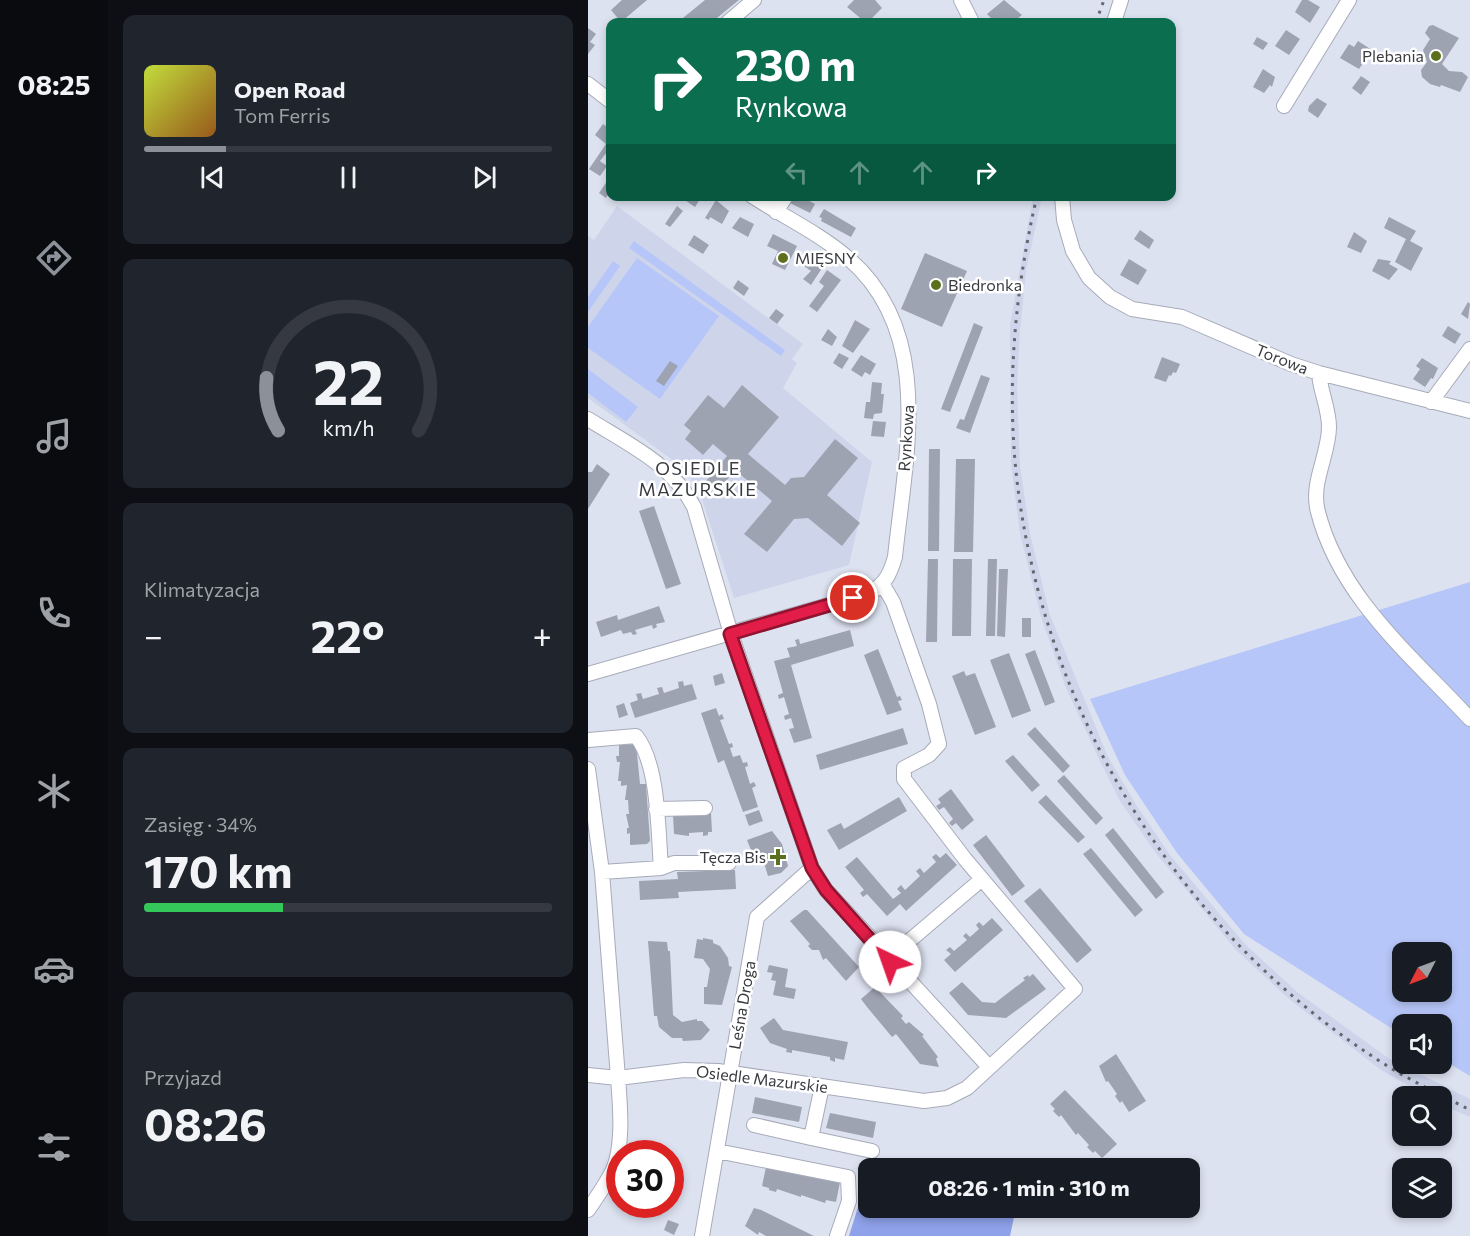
<!DOCTYPE html>
<html lang="pl">
<meta charset="utf-8">
<style>
:root{--surface:#171b24;--page:#20242c;--text:#f1f3f6;--muted:#9ea1a6;--line:#363941;--accent:#8c9099}
body{margin:0;font-family:Commissioner,sans-serif;background:var(--page);color:var(--text);height:100vh;display:flex;flex-direction:column;font-size:22px;white-space:nowrap}
*{box-sizing:border-box;margin:0}
p{font-size:20px;color:var(--muted)}
.icon{flex:none;width:33px;height:33px;fill:none;stroke:currentColor;stroke-width:2;stroke-linecap:round;stroke-linejoin:round}
.map{position:relative;flex:1;overflow:hidden}
.sheet{display:flex;flex-direction:column;gap:15px;padding:15px;background:#0d0f14;width:480px}
.sheet>*{flex:none}
.hud{position:absolute;left:18px;top:18px;width:570px;height:183px;border-radius:12px;box-shadow:0 3px 9px #0003;background:#0b6e4f;color:#fff;overflow:hidden}
.needle{width:39px;rotate:228deg}
.tools{position:absolute;left:804px;top:942px;display:grid;gap:12px}
.tools a{display:grid;place-items:center;width:60px;height:60px;border-radius:12px;background:var(--surface);box-shadow:0 3px 9px #0003;font-size:30px}
.speed{position:absolute;left:18px;top:1140px;display:flex;gap:12px;font-size:30px;font-weight:700;text-align:center}
.speed>*{display:grid;place-content:center;width:78px;height:78px;border-radius:50%;background:var(--surface);box-shadow:0 3px 9px #0003;line-height:1}
.speed .limit{border:9px solid #d22;background:#fff;color:#111}
.pin{position:absolute;display:grid;place-items:center;width:51px;height:51px;color:#fff;margin:-26px;border:3px solid #fff;border-radius:50%;box-shadow:0 2px 6px #0007}
.me{position:absolute;width:66px;margin:-33px;rotate:318deg;stroke-linejoin:round;filter:drop-shadow(0 0 4px #0008)}
.turn{display:flex;align-items:center;gap:21px;height:126px;padding:0 30px;font-size:27px}
.turn .icon{width:78px;height:78px;stroke-width:2.5}
.turn b{display:block;font-size:42px;line-height:51px}
.lanes{display:flex;align-items:center;height:57px;padding:0 30px;background:#0003;justify-content:center;gap:30px;direction:ltr}
.lanes .off{opacity:.35}
.big{font-size:45px;font-weight:700;line-height:1.1}
.sheet .card{flex:1;display:flex;flex-direction:column;justify-content:center;gap:9px;min-width:0;padding:0 21px;border-radius:12px;background:var(--page)}
.sheet .dial{align-items:center;gap:0}
.dial svg{height:156px;overflow:visible;fill:none;stroke:var(--line);stroke-width:7;stroke-linecap:round;text-anchor:middle}
.dial text{fill:var(--text);stroke:none}
.song{display:flex;align-items:center;gap:18px}
.cover{width:72px;height:72px;border-radius:9px;background:linear-gradient(135deg,hsl(70 70% 55%),hsl(30 70% 35%))}
.played{height:6px;border-radius:3px;background:linear-gradient(90deg,var(--accent) 20%,var(--line) 20%)}
.keys{display:flex;justify-content:space-around;direction:ltr}
.heat{display:flex;justify-content:space-between;align-items:center;font-size:33px;direction:ltr}
.charge{height:9px;border-radius:4px;background:linear-gradient(90deg,#34c759 34%,var(--line) 0)}
.trip{position:absolute;left:270px;top:1158px;width:342px;height:60px;border-radius:12px;background:var(--surface);box-shadow:0 3px 9px #0003;font-weight:700;line-height:60px;text-align:center}
main{display:flex;flex:1;min-height:0}
.tabs{display:flex;flex-direction:column;width:108px;justify-content:space-around;align-items:center;background:#090b0e;color:var(--muted)}
.tabs .icon{width:42px;height:42px}
.tabs .active{color:var(--accent)}
.tabs b{font-size:27px;color:var(--text)}
.map>svg:first-child{display:block}
.built{fill:#ced5eb}
.green{fill:#b7c6f8;fill-rule:evenodd}
.forest{fill:#8ea1e9}
.building{fill:#9ea3b1}
.lines{fill:none;stroke-linecap:round;stroke-linejoin:round}
.minor-casing{stroke:#a7abb9;stroke-width:16}
.minor{stroke:#fff;stroke-width:14}
.rail{stroke:#64676e;stroke-width:3;stroke-dasharray:3 6;stroke-linecap:butt}
.route-casing{stroke:#92132f;stroke-width:15}
.route{stroke:#e11d48;stroke-width:10}
.poi-dot{fill:#5c6f1d;stroke:#fff;stroke-width:2}
.labels{text-anchor:middle;stroke-width:5;stroke-linejoin:round;paint-order:stroke}
.poi-label{font-size:16px;fill:#393b40;stroke:#fff;text-anchor:end}
.street-label{font-size:16px;fill:#393b40;stroke:#fff}
.neighbourhood-label{font-size:18px;letter-spacing:1.5px;fill:#393b40;stroke:#fff}
</style>
<main>
<nav class="tabs">
<b>08:25</b>
<svg class="icon active" aria-label="directions" viewBox="0 0 24 24"><path d="M12 3l9 9-9 9-9-9zM9 14v-3h6M13 9l2 2-2 2"/></svg>
<svg class="icon" aria-label="music" viewBox="0 0 24 24"><path d="M9 18V5l10-2v13"/><circle cx="6" cy="18" r="3"/><circle cx="16" cy="16" r="3"/></svg>
<svg class="icon" aria-label="phone" viewBox="0 0 24 24"><path d="M5 4h4l2 5-3 2q2 4 5 5l2-3 5 2v4C11 20 4 13 5 4z"/></svg>
<svg class="icon" aria-label="climate" viewBox="0 0 24 24"><path d="M12 3v18M4 7l16 10M4 17L20 7"/></svg>
<svg class="icon" aria-label="car" viewBox="0 0 24 24"><path d="M5 17H2v-5l4-1 3-4h7l3 4 3 1v5h-3M9 17h6M6 11h13"/><circle cx="7" cy="17" r="2"/><circle cx="17" cy="17" r="2"/></svg>
<svg class="icon" aria-label="filters" viewBox="0 0 24 24"><path d="M4 7h16M4 17h16"/><circle cx="9" cy="7" r="2"/><circle cx="15" cy="17" r="2"/></svg>
</nav>
<section class="sheet">
<div class="card">
<div class="song"><i class="cover"></i><div><b>Open Road</b><p>Tom Ferris</p></div></div>
<div class="played"></div>
<div class="keys"><svg class="icon" aria-label="previous" viewBox="0 0 24 24"><path d="M18 5L8 12l10 7zM5 5v14"/></svg><svg class="icon" aria-label="pause" viewBox="0 0 24 24"><path d="M8 5v14M16 5v14"/></svg><svg class="icon" aria-label="next" viewBox="0 0 24 24"><path d="M6 5l10 7-10 7zM19 5v14"/></svg></div>
</div>
<div class="card dial"><svg viewBox="0 0 100 80">
<path d="M14 69A42 42 0 1 1 86 69"/>
<path d="M14 69A42 42 0 0 1 8 42" stroke="#8c9099"/>
<text x="50" y="56" font-size="32" font-weight="700">22</text>
<text x="50" y="72" font-size="11">km/h</text>
</svg></div>
<div class="card"><p>Klimatyzacja</p>
<div class="heat"><a>−</a><b class="big">22°</b><a>+</a></div>
</div>
<div class="card"><p>Zasięg · 34%</p><b class="big">170 km</b><div class="charge"></div></div>
<div class="card"><p>Przyjazd</p><b class="big">08:26</b></div>
</section>
<div class="map">
<svg width="882" height="1236" viewBox="0 0 882 1236">
<rect width="100%" height="100%" fill="#dde2f1"/>
<!-- built -->
<path class="built" d="M445 197H454L438 271 432 330 429 387 432 466 442 534 462 615 520 757 549 806 582 855 657 944 709 992 800 1058 882 1099V1117L854 1105V1096H839L793 1070 701 999 648 950 567 852 532 801 511 759 478 688 453 617 432 534 423 464 422 325Z
M29 206 215 344 204 359 209 363 195 388 284 462 261 565 146 598 110 487 90 464 0 398V236L6 240Z"/>
<!-- green -->
<path class="green" d="M46 241 197 350 193 356 41 248Z
M49 258 131 316 72 399 0 348V327Z
M25 261 32 266 0 312V297Z
M0 369 50 407 38 422 0 393Z
M882 582V1076L854 1059V1024H814V1035L656 934 589 853 537 775 502 699ZM814 952H854V992H814Z"/>
<!-- forest -->
<path class="forest" d="M286 1158 382 1168H282Z
M280 1175V1208H428L422 1236H261Z"/>
<!-- building -->
<path class="building" d="M34 0H59L33 22 23 10Z
M117 0H151L124 22H90Z
M266 0H287L294 8 280 22H277L259 7Z
M416 0 434 15 425 22 406 21 399 14Z
M714 0H720L732 7 722 23 707 12Z
M845 25 871 38 854 64 861 71 874 72 880 77 872 92 853 85 852 87 842 84 834 77 833 70 839 62 835 50 842 39 837 33 841 26Z
M0 28 8 34 2 42 7 45 0 54Z
M698 30 712 39 701 55 687 46Z
M669 37 680 43 675 50 665 44Z
M770 41 784 50 771 69 752 58 761 44 766 47Z
M675 69 687 77 684 87 682 85 676 93 665 87Z
M773 76 782 82 773 95 764 88Z
M729 98 739 104 730 118 720 111 721 106Z
M15 124 22 129V148L12 161 19 166 12 176 1 169 18 144 7 135Z
M22 177V191L18 198 11 193Z
M91 196H114L107 207Z
M206 196H212L227 204 222 213 202 203Z
M128 200 141 211 134 224 122 217 121 220 117 218Z
M89 206 95 211 82 227 77 224Z
M236 209 268 228 263 237 233 221 234 218 231 217Z
M152 217 166 224 160 237 144 228Z
M801 217 828 231 822 241 835 248 823 271 807 262 818 239 796 228Z
M552 230 566 240 561 249 546 239Z
M766 232 779 241 773 253 759 247Z
M185 234 209 246 197 270 184 264 190 251 179 246Z
M106 235 121 245 115 254 100 245Z
M337 253 379 271 354 327 313 309Z
M225 256 236 265 223 285 215 279 223 271 216 266Z
M541 259 559 270 550 285 532 275Z
M790 259 803 261 801 264 810 269 801 280 784 271Z
M239 270 253 280 229 312 221 306 236 286 231 282Z
M150 280 161 288 156 296 145 288Z
M880 302 882 304 880 319 873 314Z
M188 309 196 315 189 324 181 318Z
M267 320 282 329 265 353 254 346Z
M386 323 395 327 362 412 353 409Z
M860 326 873 334 867 344 854 336Z
M240 329 249 337 244 346 233 340Z
M251 353 261 358 254 369 245 363Z
M273 355 288 364 282 375 277 372 274 377 263 370Z
M574 357 592 364 588 373 585 372 583 376 581 375 578 382 566 378Z
M834 358 850 368 845 379 843 378 837 387 825 379 832 369 828 366Z
M82 361 90 366 76 386 68 381Z
M393 375 402 378 382 433 368 428 372 419 376 420Z
M284 382 294 383 293 394H296L294 413 286 414 285 419 276 418 278 402H282Z
M154 385 191 417 160 454 197 485 203 478 216 477 247 439 270 458 239 495 272 523 254 546 220 518 206 519 179 552 156 534 184 501 147 470 129 492 117 482 139 456 125 444 115 455 97 439 103 431 96 425 120 395 136 408Z
M285 421 298 422 296 437 283 436Z
M341 449H352L351 551H340Z
M368 459H387L385 552H366Z
M9 464 22 474 0 509V472H4Z
M66 506 93 584 78 589 51 511Z
M340 559H350L349 642H338Z
M365 559H384L383 636H364Z
M400 559H409L407 636H398Z
M411 569H420L417 637 409 636Z
M71 606 77 622 68 624 69 627 65 629 64 625 47 630 49 634 45 635 43 632 35 634 33 630 13 637 8 622 29 615 30 620Z
M434 618H443V637H434Z
M262 630 266 646 203 665 224 738 206 743 201 729 206 728 203 718 197 720 196 716 201 714 196 697 191 699 190 695 195 693 186 661 202 657 199 648 209 646 207 640 211 639 212 644Z
M290 649 309 697 312 696 314 700 310 701 314 710 299 715 276 655Z
M447 650 467 702 457 706 437 654Z
M421 653 443 711 424 718 402 660Z
M376 671 378 676 387 673 408 727 387 735 364 676Z
M134 673 137 683 127 686 125 676Z
M95 681 96 686 104 684 109 699 47 718 42 703 50 700 48 694 53 693 55 699 71 694 69 688 74 687 76 693 91 688 90 682Z
M36 703 40 715 31 718 28 706Z
M128 708 131 716 134 714 136 719 132 720 141 744 144 743 145 747 142 748 145 757 152 755 155 763 159 762 160 766 157 767 162 784 166 782 168 786 164 788 170 807 155 812 136 760 130 763 113 713Z
M447 727 482 766 475 773 439 734Z
M315 728 320 744 232 770 228 755Z
M48 744 52 784H58L62 841 59 844 42 845V833L39 834V828H41L38 814H41L40 800H37L39 785 33 786V781H30L32 762H29L28 756H31V745Z
M425 755 452 785 444 792 417 761Z
M476 775 515 818 508 825 469 781Z
M363 789 386 820 374 830 368 823 364 826 361 823 365 819 356 807 351 810 348 806 353 803 350 799Z
M458 795 497 837 490 843 450 802Z
M311 797 319 811 251 850 239 830 253 823 256 829Z
M171 810 175 821 161 826 157 815Z
M123 813 124 832H120V835L115 836V832L101 833V836L86 834 85 815Z
M525 828 576 892 568 899 517 835Z
M184 831 194 844 200 866 193 873 180 876 176 863 173 864 172 853 165 855 159 840Z
M398 835 437 886 424 896 385 845Z
M503 848 555 910 547 917 495 854Z
M358 853 369 865 318 911 312 904 299 916 279 894 275 897 272 893 276 890 257 867 269 857 305 899 313 893 309 889 313 885 317 890 332 876 328 871 332 868 336 873 348 862 344 857 348 854 352 858Z
M147 870 148 889 90 892 91 898 52 900 51 881 90 879 89 872Z
M452 888 504 950 489 963 436 901Z
M216 910H219L271 967 258 981 238 958 235 960 231 950H224L220 946 222 944 202 921Z
M404 918 415 930 367 972 356 960 363 954 358 950 362 947 366 951 379 940 375 936 378 933 382 937 391 929 388 925 391 922 395 926Z
M115 938 125 940V943L132 946 140 958 141 966 144 967 134 1005 116 1004V987H119L122 969 115 959 106 958 109 939 115 940Z
M60 941 79 942 80 951H82L85 1015 94 1022 109 1019V1021H114L122 1030 113 1040 95 1041 94 1038H84L71 1027 69 1016H66Z
M181 965 200 969 197 987 208 989 206 999 185 995 188 981 183 980 185 973 179 972Z
M445 974 458 989 418 1018 380 1015 361 993 374 982 394 1002 407 1003 437 980 435 978 440 975 441 977Z
M287 987 315 1016 313 1018 318 1024 321 1022 336 1035 334 1036 350 1057 348 1059 351 1067 332 1064 308 1034 304 1037 279 1007 273 999Z
M186 1018 195 1030 260 1042 256 1060 247 1058V1062L242 1060V1057L204 1050V1053L198 1052 199 1049 182 1043 172 1028Z
M528 1054 558 1101 541 1112 534 1101 532 1103 527 1096 529 1094 520 1081 518 1082 511 1066Z
M477 1090 529 1144 514 1158 507 1151 505 1153 499 1147 501 1145 490 1133 488 1135 473 1115 471 1117 465 1111 467 1109 462 1104Z
M167 1097 214 1107 211 1122 164 1113Z
M242 1113 288 1122 285 1138 238 1128Z
M178 1167 252 1182 248 1202 238 1200 237 1203 213 1195V1197L189 1189 188 1192 181 1190V1188L174 1186Z
M166 1208 173 1210 226 1236H178L171 1232 170 1235 157 1226Z
M80 1220 91 1224 86 1235 76 1230Z"/>
<g class="lines">
<!-- minor casing -->
<g class="minor-casing">
<path id="minor" d="M373 0 384 22
M140 22 166 0
M526 22 533 0
M0 84 22 101
M696 106 761 0
M474 196 476 220 485 251 501 278 522 297 544 309 594 317 703 364 731 373 882 411
M188 212 198 196
M731 373C732 391 741 408 741 427 741 455 722 483 730 512 752 598 824 656 882 719
M843 402 882 349
M0 419C40 444 84 464 106 507L143 634 224 868 238 890 401 1067
M0 674 282 593C298 583 302 574 307 557 317 458 348 333 260 258 231 233 196 217 164 196
M0 740 48 736C71 764 70 832 73 868L14 872
M0 769 14 872 30 1078 96 1070 130 1071 336 1101 359 1098 379 1088 487 989 377 859 316 779V768L341 755 351 744 341 704 305 602 295 585
M68 809 117 808
M73 868 86 863H141
M300 959 394 879
M0 1075 30 1078C32 1105 36 1144 25 1170 18 1184 9 1197 0 1210
M166 1125 223 1138 234 1086
M223 1138 284 1151
M129 1151 260 1177 261 1201 249 1236
M114 1236 169 917 224 868"/>
</g>
<!-- minor -->
<use href="#minor" class="minor"/>
<!-- rail -->
<path class="rail" d="M508 22 516 0
M449 196C427 290 418 385 429 481 457 715 592 932 790 1060 819 1079 851 1094 882 1110"/>
</g>
<g class="lines">
<!-- route casing -->
<g class="route-casing">
<path id="route" d="M265 598 142 634 224 868 238 890 302 962"/>
</g>
<!-- route -->
<use href="#route" class="route"/>
</g>
<!-- markers -->
<g class="poi-dot">
<circle cx="848" cy="56" r="6"/>
<circle cx="195" cy="258" r="6"/>
<circle cx="348" cy="285" r="6"/>
<path d="M187 848h6v6h6v6h-6v6h-6v-6h-6v-6h6z"/>
</g>
<g class="labels">
<!-- poi labels -->
<g class="poi-label">
<text x="836" y="62">Plebania</text>
<text x="207" y="264" text-anchor="start">MIĘSNY</text>
<text x="360" y="291" text-anchor="start">Biedronka</text>
<text x="178" y="863">Tęcza Bis</text>
</g>
<!-- street labels -->
<g class="street-label">
<text transform="translate(694 359) rotate(22)" y="6">Torowa</text>
<text transform="translate(318 438) rotate(-86)" y="6">Rynkowa</text>
<text transform="translate(154 1005) rotate(-80)" y="6">Leśna Droga</text>
<text transform="translate(174 1079) rotate(7)" y="6">Osiedle Mazurskie</text>
</g>
<!-- neighbourhood labels -->
<g class="neighbourhood-label">
<text x="110" y="475">OSIEDLE<tspan x="110" dy="21">MAZURSKIE</tspan></text>
</g>
</g>
</svg>
<div class="tools">
<a><svg class="needle" viewBox="-14 -14 28 28"><path d="M0-13l5 13h-10z" fill="#e53935"/><path d="M0 13l5-13h-10z" fill="#9ea1a6"/></svg></a>
<a><svg class="icon" aria-label="sound" viewBox="0 0 24 24"><path d="M4 9h4l5-4v14l-5-4H4zM17 9q2 3 0 6"/></svg></a>
<a><svg class="icon" aria-label="search" viewBox="0 0 24 24"><circle cx="10" cy="10" r="6"/><path d="M15 15l6 6"/></svg></a>
<a><svg class="icon" aria-label="layers" viewBox="0 0 24 24"><path d="M12 4l9 5-9 5-9-5zM3 14l9 5 9-5"/></svg></a>
</div>
<div class="speed"><div class="limit">30</div></div>
<div class="pin" style="left:265px;top:598px;background:#d93025"><svg class="icon" aria-label="arrive" viewBox="0 0 24 24"><path d="M6 21V4h12l-3 4 3 4H6"/></svg></div>
<svg class="me" style="left:302px;top:962px" viewBox="-20 -20 40 40"><circle r="19" fill="#fff"/><path d="M0-13L10 11 0 6-10 11z" fill="#e11d48"/></svg>
<div class="trip">08:26 · 1 min · 310 m</div>
<div class="hud">
<div class="turn"><svg class="icon" aria-label="right" viewBox="0 0 24 24"><path d="M7 20v-9h11M14 6l5 5-5 5"/></svg><div><b>230 m</b>Rynkowa</div></div>
<div class="lanes"><svg class="icon off" aria-label="left" viewBox="0 0 24 24"><path d="M17 20v-9H6M10 6l-5 5 5 5"/></svg><svg class="icon off" aria-label="ahead" viewBox="0 0 24 24"><path d="M12 20V5M6 11l6-6 6 6"/></svg><svg class="icon off" aria-label="ahead" viewBox="0 0 24 24"><path d="M12 20V5M6 11l6-6 6 6"/></svg><svg class="icon" aria-label="right" viewBox="0 0 24 24"><path d="M7 20v-9h11M14 6l5 5-5 5"/></svg></div>
</div>
</div>
</main>
